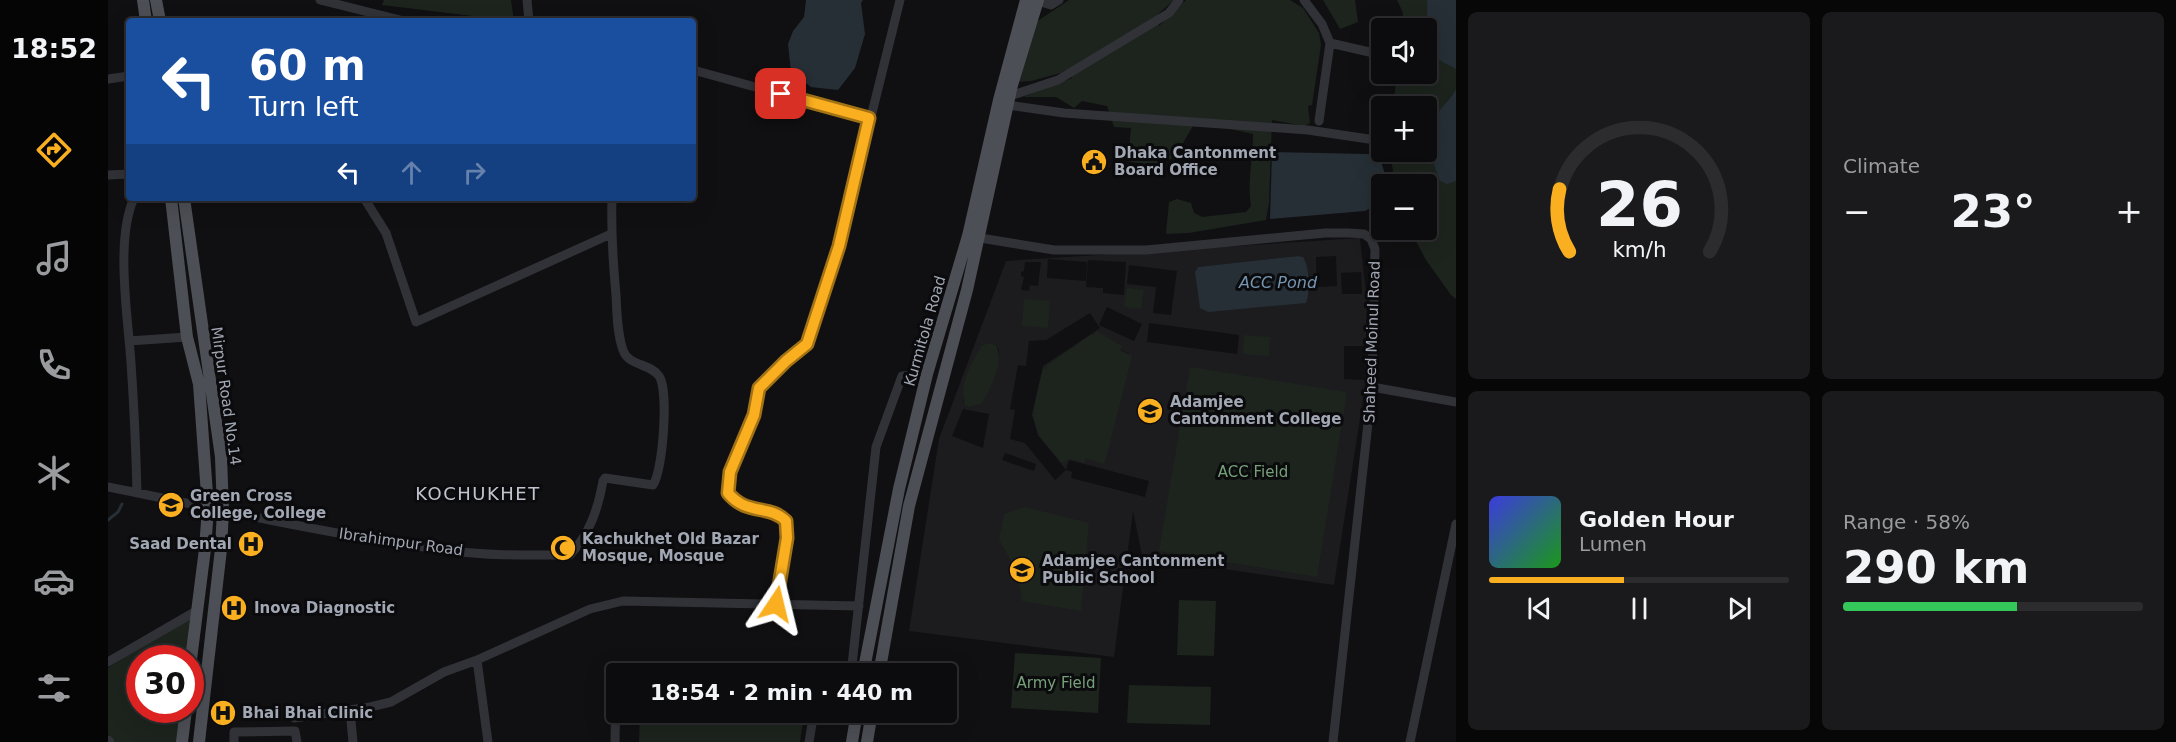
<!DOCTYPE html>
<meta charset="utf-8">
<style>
:root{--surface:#0c0c0e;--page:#1a1a1c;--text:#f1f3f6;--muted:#9a9b9e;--line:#2c2c2e;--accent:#faaf20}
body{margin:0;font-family:"DejaVu Sans",sans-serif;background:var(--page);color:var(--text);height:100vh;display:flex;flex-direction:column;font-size:22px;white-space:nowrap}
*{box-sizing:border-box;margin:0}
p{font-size:20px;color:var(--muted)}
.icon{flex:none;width:33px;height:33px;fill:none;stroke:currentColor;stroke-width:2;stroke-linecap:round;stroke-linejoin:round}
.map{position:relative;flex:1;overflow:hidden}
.sheet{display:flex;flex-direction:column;gap:12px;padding:12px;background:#070708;width:720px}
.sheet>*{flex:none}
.banner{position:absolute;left:18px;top:18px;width:570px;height:183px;border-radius:6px;box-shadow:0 6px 24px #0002,0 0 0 2px var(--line);background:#1a4fa0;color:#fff;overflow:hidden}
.fabs{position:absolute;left:1263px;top:18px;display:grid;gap:12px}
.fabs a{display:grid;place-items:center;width:66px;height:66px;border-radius:6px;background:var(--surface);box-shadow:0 6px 24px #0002,0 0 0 2px var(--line);font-size:30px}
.speed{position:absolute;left:18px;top:645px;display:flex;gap:12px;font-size:30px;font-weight:700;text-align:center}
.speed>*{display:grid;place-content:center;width:78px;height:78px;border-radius:50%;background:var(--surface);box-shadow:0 6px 24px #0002,0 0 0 2px var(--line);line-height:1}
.speed .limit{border:9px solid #d22;background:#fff;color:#111}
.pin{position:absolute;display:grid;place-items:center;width:51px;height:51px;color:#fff;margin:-26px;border-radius:12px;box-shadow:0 3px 9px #0006}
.me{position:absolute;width:66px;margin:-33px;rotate:10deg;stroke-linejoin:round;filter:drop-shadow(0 0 4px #0008)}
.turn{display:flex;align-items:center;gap:21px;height:126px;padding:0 24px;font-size:27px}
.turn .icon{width:78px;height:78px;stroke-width:2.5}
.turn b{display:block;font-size:42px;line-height:51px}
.lanes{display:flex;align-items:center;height:57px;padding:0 24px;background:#0003;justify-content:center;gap:30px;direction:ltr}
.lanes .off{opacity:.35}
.big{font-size:45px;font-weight:700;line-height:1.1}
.sheet .tile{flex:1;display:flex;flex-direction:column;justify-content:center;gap:9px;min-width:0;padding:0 21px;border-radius:9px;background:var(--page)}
.sheet .dial{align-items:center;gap:0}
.dial svg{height:156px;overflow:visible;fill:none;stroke:var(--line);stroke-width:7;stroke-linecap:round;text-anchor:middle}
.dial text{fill:var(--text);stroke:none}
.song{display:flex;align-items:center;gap:18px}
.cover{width:72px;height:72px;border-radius:9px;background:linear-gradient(135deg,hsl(240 70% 55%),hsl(120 70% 35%))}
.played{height:6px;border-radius:3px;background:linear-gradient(90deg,var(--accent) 45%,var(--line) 45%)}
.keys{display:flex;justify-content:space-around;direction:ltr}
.heat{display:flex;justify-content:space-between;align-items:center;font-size:33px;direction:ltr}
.charge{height:9px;border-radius:4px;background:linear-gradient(90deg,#34c759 58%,var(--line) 0)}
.sheet .tiles{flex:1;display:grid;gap:12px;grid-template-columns:repeat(2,1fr)}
.trip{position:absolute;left:498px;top:663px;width:351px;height:60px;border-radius:6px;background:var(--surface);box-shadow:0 6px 24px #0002,0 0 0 2px var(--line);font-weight:700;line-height:60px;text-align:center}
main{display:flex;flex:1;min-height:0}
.menu{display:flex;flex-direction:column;width:108px;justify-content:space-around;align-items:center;background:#050506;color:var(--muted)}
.menu .icon{width:42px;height:42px}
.menu .selected{color:var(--accent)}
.menu b{font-size:27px;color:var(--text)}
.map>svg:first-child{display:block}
.built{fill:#1c1c1f;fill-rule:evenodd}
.green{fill:#1c241d}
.water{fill:#262f36}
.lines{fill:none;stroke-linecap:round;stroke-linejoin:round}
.stream{stroke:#262f36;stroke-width:3}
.minor{stroke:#313237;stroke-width:9}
.major{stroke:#4d4f56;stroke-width:12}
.route-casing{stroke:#a27215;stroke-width:15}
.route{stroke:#faaf20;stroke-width:10}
.labels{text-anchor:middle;stroke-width:6;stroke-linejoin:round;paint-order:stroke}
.poi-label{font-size:15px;font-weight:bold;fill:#a1a7b3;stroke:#0b0b0d;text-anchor:start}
.street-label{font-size:15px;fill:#a1a7b3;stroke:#0b0b0d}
.park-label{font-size:15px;fill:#76a079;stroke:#0b0b0d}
.water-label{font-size:16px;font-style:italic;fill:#7595b1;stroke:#0b0b0d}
.quarter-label{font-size:18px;letter-spacing:1.5px;fill:#c2c5cf;stroke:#0b0b0d}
</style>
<main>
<nav class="menu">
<b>18:52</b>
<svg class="icon selected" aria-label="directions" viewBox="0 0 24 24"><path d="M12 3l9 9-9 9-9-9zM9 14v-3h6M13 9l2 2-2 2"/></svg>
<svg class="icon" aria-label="music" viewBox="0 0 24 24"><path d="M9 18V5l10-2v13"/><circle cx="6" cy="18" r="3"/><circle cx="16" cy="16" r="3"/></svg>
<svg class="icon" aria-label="phone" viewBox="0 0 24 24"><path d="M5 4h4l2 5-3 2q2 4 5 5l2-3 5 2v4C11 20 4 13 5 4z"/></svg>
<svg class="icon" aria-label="climate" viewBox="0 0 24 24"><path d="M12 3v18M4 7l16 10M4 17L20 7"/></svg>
<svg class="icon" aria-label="car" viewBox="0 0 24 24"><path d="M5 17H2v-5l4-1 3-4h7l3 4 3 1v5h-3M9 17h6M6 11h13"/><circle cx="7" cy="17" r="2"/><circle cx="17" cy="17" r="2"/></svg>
<svg class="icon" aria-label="filters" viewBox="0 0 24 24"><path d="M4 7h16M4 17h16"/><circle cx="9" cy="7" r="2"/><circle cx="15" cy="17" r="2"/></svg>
</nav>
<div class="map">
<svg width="1348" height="742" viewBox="0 0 1348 742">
<rect width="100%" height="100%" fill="#101012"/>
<!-- built -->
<path class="built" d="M1252 238 1259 303 1258 380 1226 585 1041 558 1034 555 1025 511 1006 657 801 631 831 439 898 261ZM1190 256 1197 259 1088 270 1090 267ZM1228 256 1229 286 1209 287 1208 257ZM940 259 979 262 978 281 939 278ZM980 260 1018 262 1016 295 995 293V288L978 287ZM917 262H933L930 286 922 285 921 291 913 290 916 277 913 276V272L916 271ZM1021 265 1069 271 1063 315 1045 313 1048 287 1019 284ZM1253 272 1254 294H1234L1233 273ZM999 307 1034 324 1026 341 991 325ZM982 313 992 328 935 366 924 414 930 435 958 470 947 480 917 443 902 439 907 410 902 409 910 365 918 366 921 341 938 340ZM1041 323 1131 335 1129 354 1039 342ZM986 336 1021 354 981 445 928 412 940 368ZM882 343 888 345 891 350 890 361 883 384 874 404 861 407 857 405 855 400 858 377 874 345ZM1236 346H1258L1257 380 1236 379ZM855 409 881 414 875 448 844 436ZM897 453 928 464 926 471 894 460ZM961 460 1041 481 1037 497 963 478 964 472 958 470Z"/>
<!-- green -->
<path class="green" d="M276 0H403L406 21 274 5Z
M961 0H1066L1050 14 1051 26 1078 0H1182L1195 8 1211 33 1213 45 1204 105 1200 106 1202 123 1196 126 1164 120 1161 203 1158 220 1081 233 1058 234 1061 202 1069 199 1083 203 1086 213 1094 217 1138 212 1143 206C1139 182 1145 159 1145 134L1109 126 1086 124 1067 157 1045 166 1020 161 1023 128 1006 127 999 106 974 101 966 108 948 97H915L964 78V74L960 71 923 81 908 82 928 22Z
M1215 0H1247L1250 22 1232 29Z
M1289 0H1348V299L1343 295 1318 260 1302 230H1318V184H1287L1282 152H1318V106H1285L1289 74H1318V28H1293L1295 13Z
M1019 288 1036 290 1033 309 1016 307Z
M916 299 942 301 940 328 914 326Z
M988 331 1014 346 1012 350 1024 356 1000 451 996 464 978 458 976 463 961 459 954 463 930 435 932 433H930L924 414 928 413 925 412 935 368 939 369 938 366 984 334 985 336Z
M1136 335 1162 337 1161 356 1135 354Z
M882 343 888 345C897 361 882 389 874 404L861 407 857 405C850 386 864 361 874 345Z
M1082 367 1239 392 1209 577 1051 551Z
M917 507 981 523 973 611 914 601 909 571 891 540 896 514Z
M1071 600 1108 601 1106 656 1069 655Z
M86 615 80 658H32V710H74L71 742H7L0 734V668Z
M907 653 993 658 990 713 903 708Z
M1021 685 1103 687 1102 725 1019 723Z
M532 713V712L696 713 692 742H531Z"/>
<!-- water -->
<path class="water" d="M698 0H755L753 3 757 34 747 68 730 90 703 87 683 72 680 44 685 31 696 17Z
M1319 0H1348V69C1344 66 1339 65 1335 62 1316 51 1320 19 1319 0Z
M1348 89V181L1339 184 1332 181C1323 158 1316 134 1331 112 1336 104 1344 98 1348 89Z
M1164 152 1259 154 1271 156 1280 183 1274 184 1273 202 1257 211 1162 219Z
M1190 256 1195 257C1202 267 1202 292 1198 303L1100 312 1092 308 1087 272 1090 267Z"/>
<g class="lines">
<!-- stream -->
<path class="stream" d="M0 520 10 512 14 504"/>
<!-- minor -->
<path class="minor" d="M212 0 296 21
M419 0 421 21
M926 0 943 5 951 0
M1196 0 1214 24 1222 43 1211 121
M1222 43 1270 54
M585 70 761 118
M0 79 21 76
M899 97 950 80 1061 13 1071 0
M895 102 899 105 956 113 1200 130 1274 141
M0 175 21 174
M26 198C7 240 20 317 23 363 26 406 28 450 29 493
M256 198 278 233 308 322 503 234
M866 237 946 250H1038L1217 233H1241L1256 234 1263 239 1267 249 1264 387 1225 742
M21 341 79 337
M1264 387 1348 402
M0 487C114 510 228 536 344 551 383 556 423 555 462 555 482 533 490 509 495 481L497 478 545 485C555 471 561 390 551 376 542 363 520 366 515 350 509 333 509 313 508 295 505 263 503 230 504 198
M668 604 679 538C680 529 680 523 673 517 654 509 634 510 620 493L622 472 646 415 651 388 678 361 699 344 731 246 792 0
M369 660 380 742
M0 662 90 610
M509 674V670L584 674
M743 674 768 447 794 376 819 374
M242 710 245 742
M186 718 262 707 283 702 336 672 369 660 482 609 515 601 751 606
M0 740 2 742
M126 742V732L187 731 189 742
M507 742 508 688
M701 742 706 712
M1302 742 1348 524"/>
<!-- major -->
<path class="major" d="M35 0 38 21
M48 0 52 21
M63 198 79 337 91 384 100 508 97 549 82 667
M76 198 113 457 115 510 113 549 91 742
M755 674 791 489 819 374 860 236 891 100 918 0
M771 674 801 506 859 290 904 85 930 0
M74 742 78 710
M744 742 749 712
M759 742 764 712"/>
</g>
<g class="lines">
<!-- route casing -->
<g class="route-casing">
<path id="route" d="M668 604 679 538 678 521C661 504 639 516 620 493L622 472 646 415 651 388 678 361 699 344 731 246 761 118 673 94"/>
</g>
<!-- route -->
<use href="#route" class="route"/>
</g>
<!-- icons -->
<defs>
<g id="civic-disc" transform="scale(1.35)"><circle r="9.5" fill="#faaf20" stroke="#0b0b0d"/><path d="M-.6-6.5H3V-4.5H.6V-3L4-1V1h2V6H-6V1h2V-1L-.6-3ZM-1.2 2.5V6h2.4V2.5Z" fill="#111"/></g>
<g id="university-disc" transform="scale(1.35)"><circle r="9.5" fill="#faaf20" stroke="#0b0b0d"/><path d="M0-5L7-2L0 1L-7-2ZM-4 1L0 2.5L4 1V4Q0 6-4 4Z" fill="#111"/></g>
<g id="hospital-disc" transform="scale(1.35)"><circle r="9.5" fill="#faaf20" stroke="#0b0b0d"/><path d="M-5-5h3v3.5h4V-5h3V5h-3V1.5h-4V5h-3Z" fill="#111"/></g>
<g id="mosque-disc" transform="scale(1.35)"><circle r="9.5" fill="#faaf20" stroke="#0b0b0d"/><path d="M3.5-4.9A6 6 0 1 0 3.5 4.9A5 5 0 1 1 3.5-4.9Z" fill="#111"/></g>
<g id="school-disc" transform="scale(1.35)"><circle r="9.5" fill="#faaf20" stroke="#0b0b0d"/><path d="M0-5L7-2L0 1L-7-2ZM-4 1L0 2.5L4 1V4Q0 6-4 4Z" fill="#111"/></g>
</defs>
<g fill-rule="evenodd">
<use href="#civic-disc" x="986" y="162"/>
<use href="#university-disc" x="1042" y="411"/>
<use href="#university-disc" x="63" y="505"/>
<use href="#hospital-disc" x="143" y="544"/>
<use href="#mosque-disc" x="455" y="548"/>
<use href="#school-disc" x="914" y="570"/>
<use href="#hospital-disc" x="126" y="608"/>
<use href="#hospital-disc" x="115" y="713"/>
</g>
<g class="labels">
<!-- poi labels -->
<g class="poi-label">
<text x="1006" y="158">Dhaka Cantonment<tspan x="1006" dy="17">Board Office</tspan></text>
<text x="1062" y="407">Adamjee<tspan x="1062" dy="17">Cantonment College</tspan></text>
<text x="82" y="501">Green Cross<tspan x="82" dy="17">College, College</tspan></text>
<text x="474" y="544">Kachukhet Old Bazar<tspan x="474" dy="17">Mosque, Mosque</tspan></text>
<text x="124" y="549" text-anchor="end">Saad Dental</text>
<text x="934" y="566">Adamjee Cantonment<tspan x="934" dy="17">Public School</tspan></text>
<text x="146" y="613">Inova Diagnostic</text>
<text x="134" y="718">Bhai Bhai Clinic</text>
</g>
<!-- street labels -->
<g class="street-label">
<text transform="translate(817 331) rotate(-74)" y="5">Kurmitola Road</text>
<text transform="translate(1264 342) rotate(-88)" y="5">Shaheed Moinul Road</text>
<text transform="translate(118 396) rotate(82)" y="5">Mirpur Road No.14</text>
<text transform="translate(293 542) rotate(8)" y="5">Ibrahimpur Road</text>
</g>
<!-- park labels -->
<g class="park-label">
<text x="1145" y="477">ACC Field</text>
<text x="948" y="688">Army Field</text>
</g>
<!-- water labels -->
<g class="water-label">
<text x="1170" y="288">ACC Pond</text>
</g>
<!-- quarter labels -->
<g class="quarter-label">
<text x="370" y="500">KOCHUKHET</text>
</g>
</g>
</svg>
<div class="fabs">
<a><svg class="icon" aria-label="sound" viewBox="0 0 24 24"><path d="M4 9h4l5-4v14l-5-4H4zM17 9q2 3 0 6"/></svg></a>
<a>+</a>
<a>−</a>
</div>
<div class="speed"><div class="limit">30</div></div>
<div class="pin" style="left:673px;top:94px;background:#d93025"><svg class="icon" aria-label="arrive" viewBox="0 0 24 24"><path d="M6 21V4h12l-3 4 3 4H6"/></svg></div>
<svg class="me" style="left:668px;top:604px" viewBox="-20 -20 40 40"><path d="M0-17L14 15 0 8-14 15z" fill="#faaf20" stroke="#fff" stroke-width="4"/></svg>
<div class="trip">18:54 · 2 min · 440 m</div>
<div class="banner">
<div class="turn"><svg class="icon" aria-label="left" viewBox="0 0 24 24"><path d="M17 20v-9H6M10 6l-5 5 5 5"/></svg><div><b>60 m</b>Turn left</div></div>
<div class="lanes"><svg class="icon" aria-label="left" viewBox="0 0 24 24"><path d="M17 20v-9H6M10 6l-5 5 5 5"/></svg><svg class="icon off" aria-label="ahead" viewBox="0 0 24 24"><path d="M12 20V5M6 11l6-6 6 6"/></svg><svg class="icon off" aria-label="right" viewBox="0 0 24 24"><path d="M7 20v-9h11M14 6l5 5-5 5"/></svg></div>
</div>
</div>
<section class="sheet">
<div class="tiles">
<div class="tile dial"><svg viewBox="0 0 100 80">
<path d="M14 69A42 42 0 1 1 86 69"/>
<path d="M14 69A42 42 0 0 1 9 37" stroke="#faaf20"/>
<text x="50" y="56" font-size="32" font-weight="700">26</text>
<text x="50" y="72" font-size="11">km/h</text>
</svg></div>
<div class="tile"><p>Climate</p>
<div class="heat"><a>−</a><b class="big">23°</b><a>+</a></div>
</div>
<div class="tile">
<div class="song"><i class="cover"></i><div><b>Golden Hour</b><p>Lumen</p></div></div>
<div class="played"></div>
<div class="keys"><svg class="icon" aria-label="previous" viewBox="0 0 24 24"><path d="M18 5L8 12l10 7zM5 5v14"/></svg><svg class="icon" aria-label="pause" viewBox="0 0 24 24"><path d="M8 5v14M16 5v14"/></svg><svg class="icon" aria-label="next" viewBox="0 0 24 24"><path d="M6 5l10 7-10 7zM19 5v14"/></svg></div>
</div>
<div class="tile"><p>Range · 58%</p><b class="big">290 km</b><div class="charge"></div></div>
</div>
</section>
</main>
